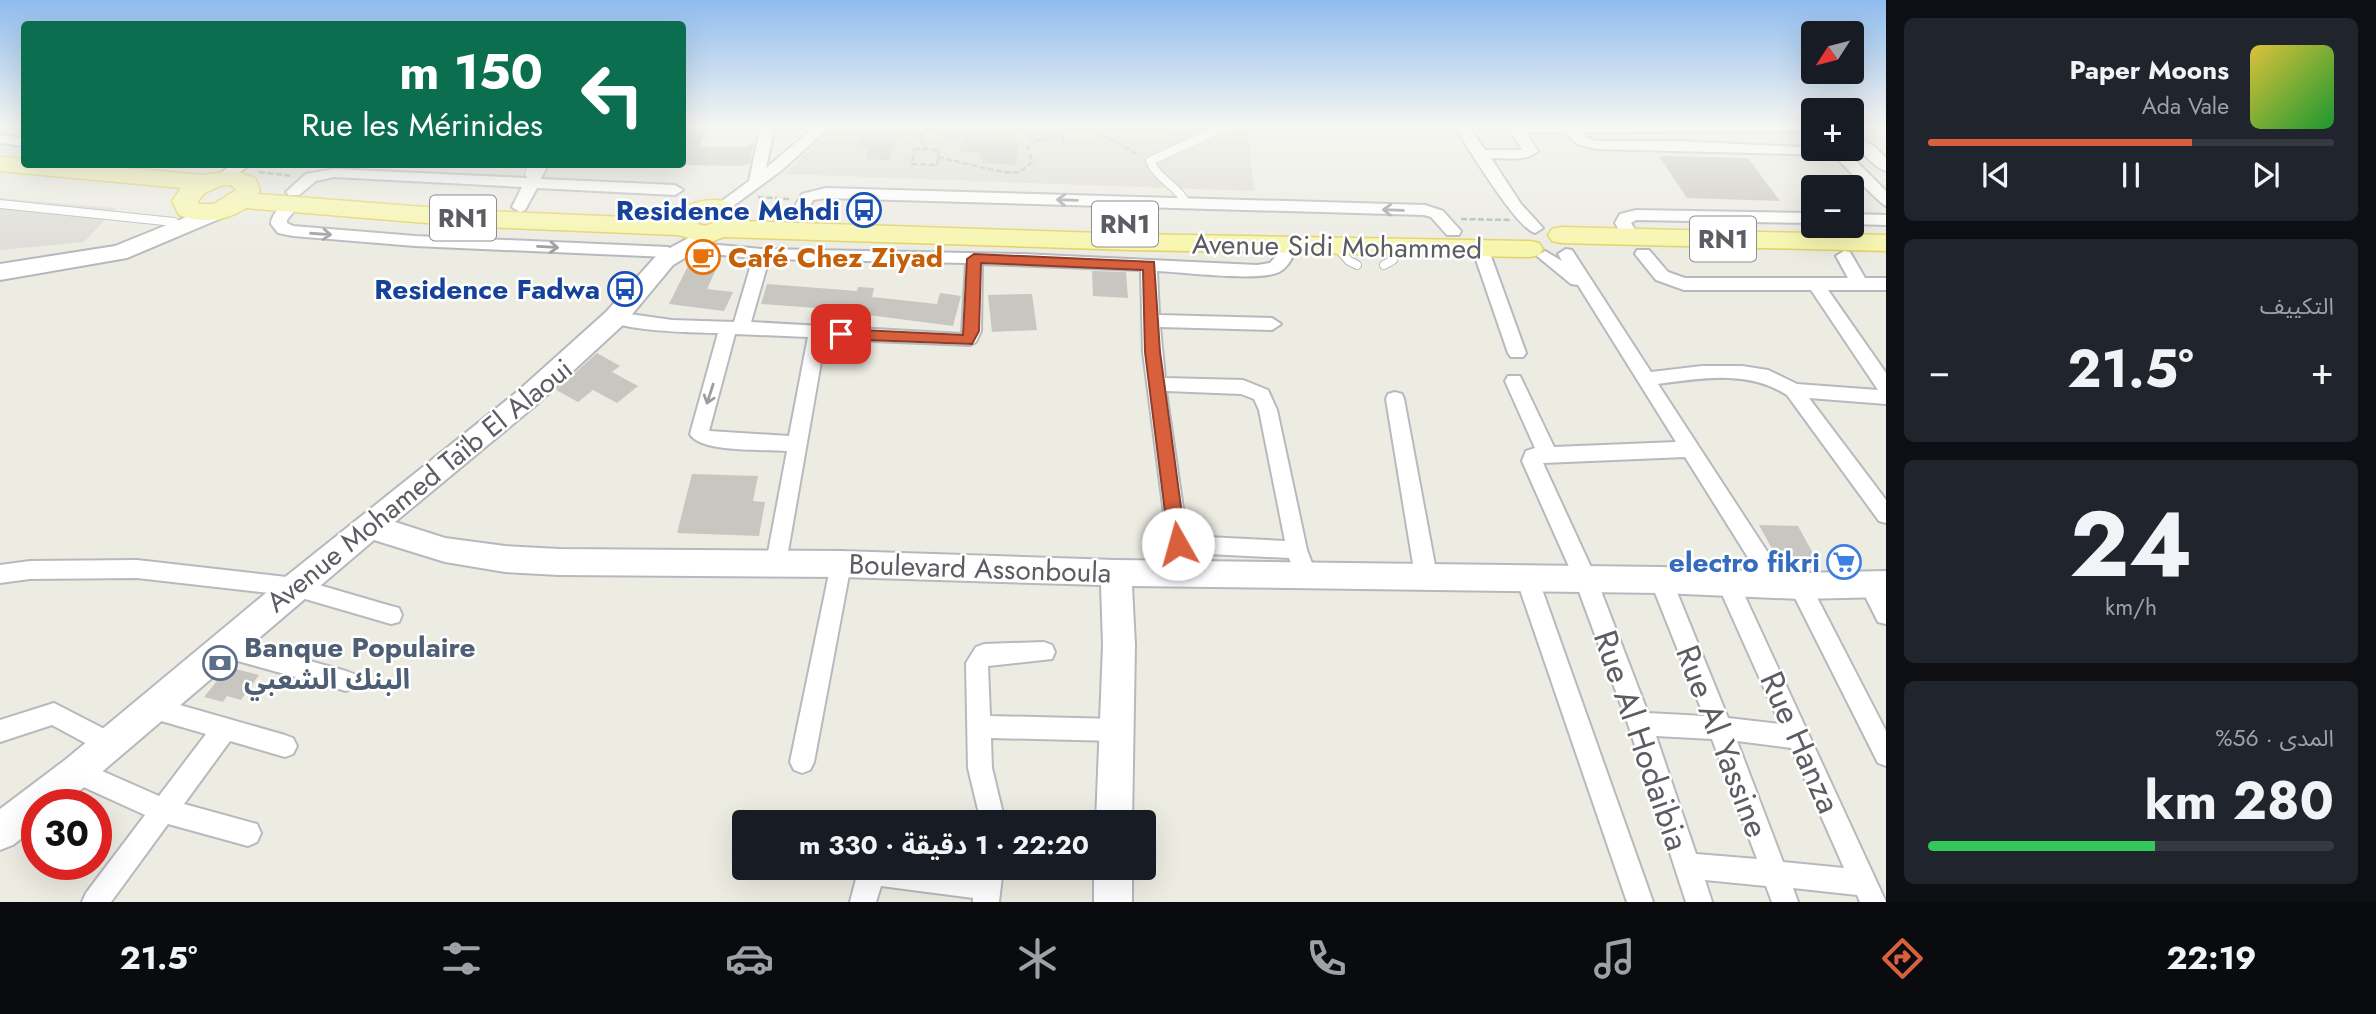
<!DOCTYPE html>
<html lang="ar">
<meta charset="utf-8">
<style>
:root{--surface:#171b24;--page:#20242c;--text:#f1f3f6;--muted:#9ea1a6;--line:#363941;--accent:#d8603d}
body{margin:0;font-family:Jost,"Noto Sans Arabic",sans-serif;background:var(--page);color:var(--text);direction:rtl;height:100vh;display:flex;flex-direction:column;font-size:26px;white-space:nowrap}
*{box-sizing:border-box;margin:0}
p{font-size:23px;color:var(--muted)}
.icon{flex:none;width:38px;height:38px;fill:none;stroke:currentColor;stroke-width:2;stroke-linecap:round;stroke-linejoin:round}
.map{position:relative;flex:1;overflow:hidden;direction:ltr}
.sheet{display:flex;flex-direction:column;gap:18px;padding:18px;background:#0d0f14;width:490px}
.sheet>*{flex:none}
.top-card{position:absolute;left:21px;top:21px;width:665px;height:147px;border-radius:7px;box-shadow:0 7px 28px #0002;direction:rtl;background:#0b6e4f;color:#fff;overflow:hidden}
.needle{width:46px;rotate:234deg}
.tools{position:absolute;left:1801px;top:21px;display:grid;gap:14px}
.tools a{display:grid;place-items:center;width:63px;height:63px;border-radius:7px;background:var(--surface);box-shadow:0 7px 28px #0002;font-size:35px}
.speed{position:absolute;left:21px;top:789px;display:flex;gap:14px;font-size:35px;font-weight:700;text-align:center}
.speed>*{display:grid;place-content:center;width:91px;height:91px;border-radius:50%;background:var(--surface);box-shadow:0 7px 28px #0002;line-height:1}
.speed .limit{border:10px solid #d22;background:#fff;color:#111}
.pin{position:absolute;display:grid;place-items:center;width:60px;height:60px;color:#fff;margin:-30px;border-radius:14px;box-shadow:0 4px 10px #0006}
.me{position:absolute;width:77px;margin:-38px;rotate:353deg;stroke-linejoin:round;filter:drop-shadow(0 0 5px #0008)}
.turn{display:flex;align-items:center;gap:24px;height:147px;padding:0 28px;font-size:32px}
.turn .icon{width:91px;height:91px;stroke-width:2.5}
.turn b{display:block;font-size:49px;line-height:60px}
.big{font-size:52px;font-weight:700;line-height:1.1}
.sheet .widget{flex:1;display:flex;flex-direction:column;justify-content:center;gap:10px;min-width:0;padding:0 24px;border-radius:10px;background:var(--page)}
.sheet .dial{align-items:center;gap:0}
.dial b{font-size:91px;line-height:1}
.song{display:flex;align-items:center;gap:21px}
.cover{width:84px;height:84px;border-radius:10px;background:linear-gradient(135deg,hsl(50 70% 55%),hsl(130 70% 35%))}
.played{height:7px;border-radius:4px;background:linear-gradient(90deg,var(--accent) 65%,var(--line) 65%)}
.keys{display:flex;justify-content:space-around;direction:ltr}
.heat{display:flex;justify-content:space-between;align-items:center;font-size:38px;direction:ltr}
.charge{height:10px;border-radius:5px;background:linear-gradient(90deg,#34c759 56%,var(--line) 0)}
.trip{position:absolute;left:732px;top:810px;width:424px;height:70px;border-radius:7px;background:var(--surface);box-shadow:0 7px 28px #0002;font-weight:700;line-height:70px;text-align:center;direction:rtl}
.menu{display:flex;height:112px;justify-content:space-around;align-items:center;background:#090b0e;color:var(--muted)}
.menu .icon{width:49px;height:49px}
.menu .on{color:var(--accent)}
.menu b{font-size:32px;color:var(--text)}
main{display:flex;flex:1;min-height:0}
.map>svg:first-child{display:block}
.industrial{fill:#deddd7}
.education{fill:#dcdbd1}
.building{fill:#c8c6c0}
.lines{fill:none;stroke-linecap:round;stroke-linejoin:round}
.lane-casing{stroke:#b8b9be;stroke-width:10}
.street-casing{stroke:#b8b9be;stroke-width:4}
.secondary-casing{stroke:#b7b8be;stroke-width:4}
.primary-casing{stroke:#e3d265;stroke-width:3}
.path{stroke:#9cc2ac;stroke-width:2.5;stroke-dasharray:6 2.5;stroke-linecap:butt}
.lane{stroke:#fff;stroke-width:8}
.street{fill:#fff;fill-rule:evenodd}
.secondary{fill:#fff;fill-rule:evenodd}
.primary{fill:#f7f6ae;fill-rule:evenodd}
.oneway{stroke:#9d9ea1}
.route{fill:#d8603d;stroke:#8c3e28;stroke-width:2}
.labels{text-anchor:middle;stroke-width:5;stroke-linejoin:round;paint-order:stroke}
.shield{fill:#fff;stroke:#8c8e91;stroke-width:2}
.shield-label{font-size:26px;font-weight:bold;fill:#5b5d62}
.transit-label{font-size:28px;font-weight:bold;fill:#164399;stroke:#fff;text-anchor:end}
.street-label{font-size:28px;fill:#5b5d62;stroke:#fff}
.food-label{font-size:28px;font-weight:bold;fill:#c56008;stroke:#fff;text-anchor:start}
.shop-label{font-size:28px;font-weight:bold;fill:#366cbe;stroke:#fff;text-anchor:end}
.service-label{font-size:28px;font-weight:bold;fill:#4e5e75;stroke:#fff;text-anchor:start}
.near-street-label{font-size:33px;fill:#5b5d62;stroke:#fff}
</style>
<main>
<section class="sheet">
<div class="widget">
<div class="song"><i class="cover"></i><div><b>Paper Moons</b><p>Ada Vale</p></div></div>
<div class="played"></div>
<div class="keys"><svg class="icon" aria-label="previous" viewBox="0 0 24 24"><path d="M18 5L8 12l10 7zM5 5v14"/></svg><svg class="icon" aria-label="pause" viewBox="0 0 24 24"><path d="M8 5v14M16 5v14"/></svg><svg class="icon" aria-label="next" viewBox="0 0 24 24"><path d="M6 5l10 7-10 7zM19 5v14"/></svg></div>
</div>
<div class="widget"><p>التكييف</p>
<div class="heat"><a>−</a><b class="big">21.5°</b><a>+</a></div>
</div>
<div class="widget dial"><b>24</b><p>km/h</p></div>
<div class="widget"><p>المدى · 56%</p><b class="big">280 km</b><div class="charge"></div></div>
</section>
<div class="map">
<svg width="1886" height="902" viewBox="0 0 1886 902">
<rect width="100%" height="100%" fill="#ecece3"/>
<!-- industrial -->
<path class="industrial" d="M0 198 116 208 84 242 0 250Z"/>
<!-- education -->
<path class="education" d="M835 124H1247L1254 191 784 174Z"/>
<!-- building -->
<path class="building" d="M682 124H707L700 146 744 147 754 143 750 163 741 166 682 165Z
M878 124H902L889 160 866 159 867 148 856 146 859 134Z
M944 124H960V141H944Z
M963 135 982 136 983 141H1020L1016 165 982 163 979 153 960 151Z
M1659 156 1748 158 1780 201 1687 198Z
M691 260 719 263 707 289 733 292 724 311 669 304Z
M1092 271 1126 272 1128 298 1093 296Z
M767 284 857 291 858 287 874 288 872 297 937 304 940 293 961 296 953 326 868 315 869 312 761 304Z
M1032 294 1037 330 992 332 988 295Z
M597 353 620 366 612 372 638 386 617 403 593 390 578 402 556 390Z
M692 474 758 476 753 501 765 502 759 536 677 533Z
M1759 525 1798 526 1815 557 1776 556Z
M228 667 259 675 241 700 227 696 223 702 204 697Z"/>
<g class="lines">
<!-- lane casing -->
<g class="lane-casing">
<path id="lane" d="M533 164 529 173 533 179
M0 204 174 222
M1187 204C1178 186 1157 179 1150 161L1231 124
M1336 246 1349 261 1357 265
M1384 265 1393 260V247"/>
</g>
<!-- street casing -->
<g class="street-casing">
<path id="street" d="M761 124H775L766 168 818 124H833L782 170 725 212H715L712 209 715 206 749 181Z
M1453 124H1467L1485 150H1522L1506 124H1803L1810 128 1808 131 1581 132 1587 138 1597 141H1678L1844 149 1886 191V206C1880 204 1842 163 1833 155L1596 149 1577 144 1565 132H1526L1538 151C1526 162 1506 158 1491 158L1521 204 1543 228 1535 233C1516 228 1466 144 1453 124Z
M0 135 24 138V146L0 143Z
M1852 135 1874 146 1886 158V171C1873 167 1864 152 1852 145Z
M233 164H251L227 181H217L214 178Z
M533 164H548L541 179 675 185 683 190 675 195 537 188 525 210 520 212 512 207 522 187 334 177 316 181 299 195H289L286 192 306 174 334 169 527 178Z
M826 188 1425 205 1443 211 1461 231 1459 235H1447L1431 217 1424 215 826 198 813 200 804 218H792L790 215 802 194Z
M291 200 299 205 287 220V223L293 226 415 236 668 247 676 252 668 257 415 246 293 236 278 233 271 224C271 215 282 203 291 200Z
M1636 210 1813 213V223L1636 220 1631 223 1639 236 1631 241 1625 240 1615 223 1620 214Z
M1852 214 1886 215V225L1852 224Z
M1288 240 1296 245C1294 255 1289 267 1279 272 1260 282 1182 272 1157 271L1159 315 1272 318 1281 324 1272 330 1160 327 1165 378 1243 380 1268 390 1277 410 1307 550 1316 574 1312 580 1305 583 1298 580 1289 558 1188 553 1189 572 1185 578 1178 581 1171 578 1167 572 1168 544 1143 352 1141 270 982 264 981 331 976 342 970 345 825 339 786 563 783 569 776 572 769 569 766 563 787 451C765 449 700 453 690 434L718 333C698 333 616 331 606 318L615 312 672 320 734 322 753 258 680 251 678 247 680 243 686 242 762 249 1022 254 1257 265 1270 263 1277 255 1282 241ZM769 259 966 263 962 334 751 322ZM735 334 808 337 789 436 709 431ZM1166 391 1241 394 1254 399 1259 410 1285 541 1187 536Z
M1480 243 1488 248 1526 353 1523 357H1511L1508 353 1472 248Z
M1566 249 1572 250 1651 372 1702 366H1742L1768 370 1797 384 1878 390 1811 290H1684L1656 280 1635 254 1637 250H1649L1668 272 1685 278H1848L1836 256 1844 251 1850 252 1865 278H1886V290H1828L1886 373V404L1809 398 1886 500V523L1879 521 1787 395C1748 370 1702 378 1658 384L1785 579 1788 585 1785 591 1777 594 1769 591 1685 457 1543 463 1596 578 1648 713 1704 716 1650 580 1653 574 1661 571 1669 574 1672 580 1728 718 1780 724 1717 583 1720 577 1728 574 1736 577 1886 902H1860L1857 895 1793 888 1798 902H1772L1766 886 1705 880 1712 902H1686L1628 724 1574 578 1522 461 1526 451 1535 448 1505 381 1508 376H1520L1554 447 1676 442 1578 285 1571 284 1537 256 1545 251 1562 261 1558 254ZM1656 736 1712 739 1757 859 1696 854ZM1737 741 1791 748 1844 868 1783 862Z
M1395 392 1402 394 1404 399 1437 576 1433 582 1426 585 1419 582 1415 576 1386 399 1388 394Z
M841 555 848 558 851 564 814 762 810 770 802 773 794 770 790 762 831 564 834 558Z
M137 560 295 578 391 606 399 608 402 615 399 622 391 624 295 596 137 578 30 579 0 583V565L30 561Z
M1527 569 1534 572 1538 578 1653 902H1627L1516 578 1520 572Z
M1870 575 1878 578 1886 594V624L1878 622 1859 584 1862 578Z
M1800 577 1808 580 1886 731V766L1878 763 1789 586 1792 580Z
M223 637 346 671 354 674 357 681 354 688 346 691 223 657 215 654 212 647 215 640Z
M1044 642 1052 645 1055 652 1052 659 988 666 990 716 1116 719 1124 722 1128 730 1124 738 1116 741 991 738 992 768 1005 822H981L968 768 966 663 976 647 984 644Z
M152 697 285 735 293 738 297 746 293 754 285 757 230 741 184 804 257 824 261 833 257 842 248 846 168 824 111 902H82L86 893 145 815 68 780 65 772 68 764 77 760 159 796 206 734 144 716 140 708 144 700Z
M54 703 118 736 122 744 118 752 110 755 102 752 52 725 0 742V720Z
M862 868H940L977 873V868H1003L999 902H973V898L881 886 876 902H850L856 879Z"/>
</g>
<!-- secondary casing -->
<g class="secondary-casing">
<path id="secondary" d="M216 205 224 207 227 212 224 217 127 258 0 280V264L115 246Z
M707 228 715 230 719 235 715 240 673 265 624 324 536 405 395 522 445 538 505 546 559 549 841 551 1116 560 1661 567 1800 573 1886 571V597L1800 599 1661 593 1132 586 1135 645 1132 822H1096L1103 645 1101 585 841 577 559 575 505 572 445 562 374 540 63 805H37V826L13 845 0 850V809L65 760 284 578 518 391 606 312 657 255Z
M1094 868H1132V902H1094Z"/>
</g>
<!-- primary casing -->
<g class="primary-casing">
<path id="primary" d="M0 157 24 159V164H84L202 175 235 171 255 178 260 190 258 194 463 210 674 219 679 209C699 200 727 192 742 215L741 221 1132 234 1530 241 1539 243 1543 249 1539 255 1530 257 1132 250 724 237 707 243 678 235 463 226 246 208C225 222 202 223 179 215L172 201 181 188 0 171ZM222 185H231L236 190 214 204H199L198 201 205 193ZM708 215 716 218 715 222 705 226 698 224 700 219Z
M1561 227 1886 235V251L1561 243 1552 241 1548 235 1552 229Z"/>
</g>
<!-- path -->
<path class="path" d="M913 124 918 132 930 129
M1094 130 1139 155
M922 132 920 137 927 150
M1035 141 1062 136
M1063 141 1062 129 1141 128 1182 133
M914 149 939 150 937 165 912 164Z
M938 157C953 160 1009 176 1019 172 1023 170 1028 165 1032 162L1028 147 1035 141 1025 132 1015 130
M259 172 293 176
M758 197 789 199
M1461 219 1510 220"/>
<!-- lane -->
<use href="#lane" class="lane"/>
<!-- street -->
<use href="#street" class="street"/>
<!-- secondary -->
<use href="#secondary" class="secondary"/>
<!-- primary -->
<use href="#primary" class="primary"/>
</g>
<!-- one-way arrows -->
<defs><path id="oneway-shaft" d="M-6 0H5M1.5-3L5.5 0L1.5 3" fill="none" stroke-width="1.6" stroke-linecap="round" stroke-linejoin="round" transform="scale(1.75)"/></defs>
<g class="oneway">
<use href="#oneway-shaft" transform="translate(1067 200) rotate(-178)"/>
<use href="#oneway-shaft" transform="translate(1393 210) rotate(-178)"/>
<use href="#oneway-shaft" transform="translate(321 234) rotate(4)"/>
<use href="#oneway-shaft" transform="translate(548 247) rotate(3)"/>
<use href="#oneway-shaft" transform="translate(710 394) rotate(108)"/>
</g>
<!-- sky -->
<linearGradient id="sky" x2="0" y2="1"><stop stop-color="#8fbcee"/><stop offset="0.5" stop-color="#f6f6f2"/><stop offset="1" stop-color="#f6f6f2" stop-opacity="0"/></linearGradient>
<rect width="1886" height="250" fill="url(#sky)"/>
<!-- route -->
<path class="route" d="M974 254 1154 262 1160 352 1186 544 1184 549H1172L1169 544 1145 352 1143 270 981 263 979 331 972 344 841 339 834 334 841 329 963 335 967 259Z"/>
<!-- icons -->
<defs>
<g id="bus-ring" transform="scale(1.75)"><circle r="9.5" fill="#fff" stroke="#1a4fb4" stroke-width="1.5"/><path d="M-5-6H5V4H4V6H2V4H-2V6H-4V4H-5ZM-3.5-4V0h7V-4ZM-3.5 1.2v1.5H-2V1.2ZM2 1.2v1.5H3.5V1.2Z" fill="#1a4fb4"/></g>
<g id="cafe-ring" transform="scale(1.75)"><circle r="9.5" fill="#fff" stroke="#e8710a" stroke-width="1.5"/><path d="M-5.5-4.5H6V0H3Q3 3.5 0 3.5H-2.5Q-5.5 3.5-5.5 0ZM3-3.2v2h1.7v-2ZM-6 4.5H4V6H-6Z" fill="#e8710a"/></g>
<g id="supermarket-ring" transform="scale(1.75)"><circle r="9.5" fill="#fff" stroke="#3f7fe0" stroke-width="1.5"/><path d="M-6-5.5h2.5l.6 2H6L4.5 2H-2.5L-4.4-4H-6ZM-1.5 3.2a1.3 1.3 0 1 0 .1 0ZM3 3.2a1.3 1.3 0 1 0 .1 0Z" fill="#3f7fe0"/></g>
<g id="bank-ring" transform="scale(1.75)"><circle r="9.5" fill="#fff" stroke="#5c6f8a" stroke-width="1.5"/><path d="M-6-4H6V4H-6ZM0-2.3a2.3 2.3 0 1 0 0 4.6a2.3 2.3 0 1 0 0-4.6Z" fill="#5c6f8a"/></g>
</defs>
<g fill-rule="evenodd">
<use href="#bus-ring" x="864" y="210"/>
<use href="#cafe-ring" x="703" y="257"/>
<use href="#bus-ring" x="625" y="289"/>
<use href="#supermarket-ring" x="1844" y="562"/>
<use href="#bank-ring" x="220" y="663"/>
</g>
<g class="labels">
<!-- shield labels -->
<g class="shield">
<rect x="430" y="195.5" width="66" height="45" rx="5"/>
<rect x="1092" y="201.5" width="66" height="45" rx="5"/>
<rect x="1690" y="216.5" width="66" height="45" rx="5"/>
</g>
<g class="shield-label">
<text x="463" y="227">RN1</text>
<text x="1125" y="233">RN1</text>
<text x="1723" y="248">RN1</text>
</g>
<!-- transit labels -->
<g class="transit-label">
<text x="840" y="220">Residence Mehdi</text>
<text x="600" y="299">Residence Fadwa</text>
</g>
<!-- street labels -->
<g class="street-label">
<text transform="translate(1337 246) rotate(1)" y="10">Avenue Sidi Mohammed</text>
<text transform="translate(419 485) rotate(-39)" y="10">Avenue Mohamed Taïb El Alaoui</text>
<text transform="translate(980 568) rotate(2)" y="10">Boulevard Assonboula</text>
</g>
<!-- food labels -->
<g class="food-label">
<text x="728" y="267">Café Chez Ziyad</text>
</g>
<!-- shop labels -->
<g class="shop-label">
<text x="1820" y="572">electro fikri</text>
</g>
<!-- service labels -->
<g class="service-label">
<text x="244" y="657">Banque Populaire<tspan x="244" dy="32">البنك الشعبي</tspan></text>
</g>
<!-- near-street labels -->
<g class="near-street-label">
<text transform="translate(1642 740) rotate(71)" y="12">Rue Al Hodaibia</text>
<text transform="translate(1723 741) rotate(69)" y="12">Rue Al Yassine</text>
<text transform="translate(1801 742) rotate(66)" y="12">Rue Hanza</text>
</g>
</g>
</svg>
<div class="tools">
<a><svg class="needle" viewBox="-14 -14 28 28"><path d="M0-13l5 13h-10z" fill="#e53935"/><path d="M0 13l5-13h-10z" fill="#9ea1a6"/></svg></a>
<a>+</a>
<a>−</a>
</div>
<div class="speed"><div class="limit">30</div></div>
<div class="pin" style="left:841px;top:334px;background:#d93025"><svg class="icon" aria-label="arrive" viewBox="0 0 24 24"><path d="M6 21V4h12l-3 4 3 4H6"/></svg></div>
<svg class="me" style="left:1178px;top:544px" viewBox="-20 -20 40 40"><circle r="19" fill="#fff"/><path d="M0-13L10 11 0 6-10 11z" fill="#d8603d"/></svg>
<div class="trip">22:20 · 1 دقيقة · 330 m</div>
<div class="top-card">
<div class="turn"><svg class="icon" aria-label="left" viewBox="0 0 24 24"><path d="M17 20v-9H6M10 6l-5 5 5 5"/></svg><div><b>150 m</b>Rue les Mérinides</div></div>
</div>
</div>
</main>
<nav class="menu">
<b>22:19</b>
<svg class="icon on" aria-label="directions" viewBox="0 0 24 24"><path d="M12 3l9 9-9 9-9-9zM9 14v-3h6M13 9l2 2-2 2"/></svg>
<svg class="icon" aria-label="music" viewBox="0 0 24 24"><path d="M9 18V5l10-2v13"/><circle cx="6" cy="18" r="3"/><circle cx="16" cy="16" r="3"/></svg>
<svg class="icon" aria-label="phone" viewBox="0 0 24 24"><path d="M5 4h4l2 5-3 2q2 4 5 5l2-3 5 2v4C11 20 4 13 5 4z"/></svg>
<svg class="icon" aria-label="climate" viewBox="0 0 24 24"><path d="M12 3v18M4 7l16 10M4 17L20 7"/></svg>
<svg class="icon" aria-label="car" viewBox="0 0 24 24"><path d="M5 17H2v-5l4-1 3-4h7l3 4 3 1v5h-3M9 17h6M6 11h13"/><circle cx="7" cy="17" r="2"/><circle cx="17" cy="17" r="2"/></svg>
<svg class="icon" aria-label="filters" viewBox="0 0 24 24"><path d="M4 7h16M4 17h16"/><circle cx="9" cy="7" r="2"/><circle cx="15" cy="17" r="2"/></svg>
<b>21.5°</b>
</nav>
